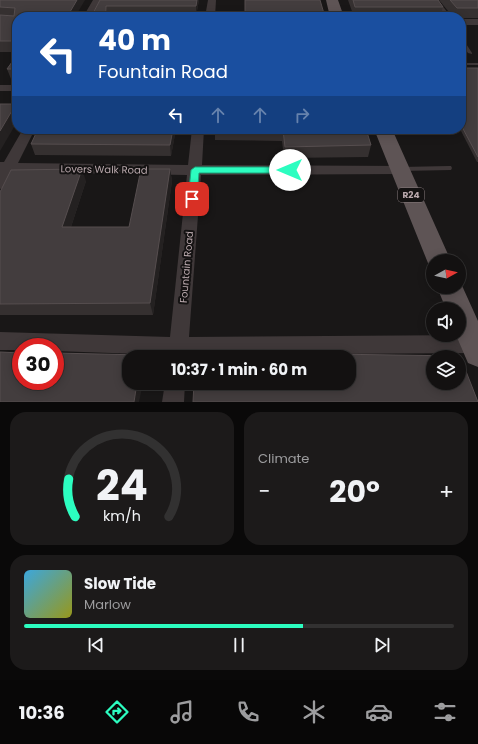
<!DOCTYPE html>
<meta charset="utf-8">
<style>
:root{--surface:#131111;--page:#1c1a1a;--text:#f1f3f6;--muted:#9d9d9f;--line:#323131;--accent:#2cfdc0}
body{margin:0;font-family:Poppins,sans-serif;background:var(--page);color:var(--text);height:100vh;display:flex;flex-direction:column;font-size:15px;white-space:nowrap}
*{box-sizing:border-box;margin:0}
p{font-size:13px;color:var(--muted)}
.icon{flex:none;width:22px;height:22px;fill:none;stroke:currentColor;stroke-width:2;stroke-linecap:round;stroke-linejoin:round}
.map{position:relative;height:402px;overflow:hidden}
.panel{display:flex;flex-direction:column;gap:10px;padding:10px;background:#0a0909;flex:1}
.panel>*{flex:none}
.guide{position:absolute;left:12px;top:12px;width:454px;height:122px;border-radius:16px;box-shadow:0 2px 10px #0003,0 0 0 1px var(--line);background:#1a4fa0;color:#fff;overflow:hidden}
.needle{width:26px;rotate:82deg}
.buttons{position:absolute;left:426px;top:254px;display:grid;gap:8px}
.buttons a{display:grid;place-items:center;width:40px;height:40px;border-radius:50%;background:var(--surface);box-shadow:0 2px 10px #0003,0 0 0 1px var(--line);font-size:20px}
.speed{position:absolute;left:12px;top:338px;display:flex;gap:8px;font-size:20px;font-weight:700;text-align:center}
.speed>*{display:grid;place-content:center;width:52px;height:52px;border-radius:50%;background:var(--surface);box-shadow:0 2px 10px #0003,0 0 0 1px var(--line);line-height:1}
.speed .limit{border:6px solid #d22;background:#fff;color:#111}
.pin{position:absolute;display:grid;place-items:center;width:34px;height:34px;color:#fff;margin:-17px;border-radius:8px;box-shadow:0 2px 6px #0006}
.me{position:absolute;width:44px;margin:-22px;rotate:270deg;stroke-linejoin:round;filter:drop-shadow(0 0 3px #0008)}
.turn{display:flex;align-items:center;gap:14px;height:84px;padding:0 20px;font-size:18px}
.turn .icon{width:52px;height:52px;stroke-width:2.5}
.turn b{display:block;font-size:28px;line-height:34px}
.lanes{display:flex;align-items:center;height:38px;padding:0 20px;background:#0003;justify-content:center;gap:20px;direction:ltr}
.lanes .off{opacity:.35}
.big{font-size:30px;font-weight:700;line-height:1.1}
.panel .card{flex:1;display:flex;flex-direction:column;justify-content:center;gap:6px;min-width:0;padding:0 14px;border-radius:16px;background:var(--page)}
.panel .dial{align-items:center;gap:0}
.dial svg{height:104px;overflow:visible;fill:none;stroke:var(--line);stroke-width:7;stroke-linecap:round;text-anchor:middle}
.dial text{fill:var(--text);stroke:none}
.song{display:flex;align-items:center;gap:12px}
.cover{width:48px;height:48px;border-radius:6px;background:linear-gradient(135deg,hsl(200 70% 55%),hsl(60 70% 35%))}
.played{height:4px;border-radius:2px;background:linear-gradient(90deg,var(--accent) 65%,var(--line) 65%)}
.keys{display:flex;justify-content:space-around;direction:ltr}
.heat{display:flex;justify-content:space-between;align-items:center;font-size:22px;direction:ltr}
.panel .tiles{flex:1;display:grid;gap:10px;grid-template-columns:1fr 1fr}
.card:last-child{grid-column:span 2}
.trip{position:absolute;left:122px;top:350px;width:234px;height:40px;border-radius:16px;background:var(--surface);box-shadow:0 2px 10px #0003,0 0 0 1px var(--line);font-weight:700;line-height:40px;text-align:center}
.tabs{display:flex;height:64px;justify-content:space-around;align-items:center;background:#080707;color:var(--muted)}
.tabs .icon{width:28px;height:28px}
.tabs .selected{color:var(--accent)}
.tabs b{font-size:18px;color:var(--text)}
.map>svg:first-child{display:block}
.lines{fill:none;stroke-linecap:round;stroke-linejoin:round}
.lane{fill:#3f3839;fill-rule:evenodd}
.street{fill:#3f3839;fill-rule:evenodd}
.primary{fill:#5e5455;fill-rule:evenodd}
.wall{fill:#353030}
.shaded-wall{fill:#242121}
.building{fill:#433d3e;stroke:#564e4f;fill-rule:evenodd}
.route{fill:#2cfdc0;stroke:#1da47d}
.labels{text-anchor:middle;stroke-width:4;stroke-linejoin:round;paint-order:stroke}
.shield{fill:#141212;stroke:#887c7e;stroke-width:1}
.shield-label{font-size:9px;font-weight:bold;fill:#baa9ad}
.street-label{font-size:10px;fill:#baa9ad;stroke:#141212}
</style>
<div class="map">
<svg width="478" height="402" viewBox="0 0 478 402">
<rect width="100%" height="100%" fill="#191717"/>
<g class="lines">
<!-- lane -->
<path class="lane" d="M461 38 463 39 472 53V54L468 53 461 43Z
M461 63H478V65H461Z
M449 166H451L452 168 451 170 401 171 398 169 401 167Z"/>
<!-- street -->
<path class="street" d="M93 0H101L93 17H83Z
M208 0H216L215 17H205Z
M430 0H438L451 17H441Z
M461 19H478V25H461Z
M0 85H17V91H0Z
M23 129H35L18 163 188 165 192 129H204L202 165 405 166 407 169 405 172 400 174 201 175 189 337 474 335 478 337V351L474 353 188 355V357H168V355L55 351V347H21V350H0V332L170 337 187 175 13 172 5 187 0 189V162H4Z
M165 383H185L184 402H162Z"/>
<!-- primary -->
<path class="primary" d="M326 0H338L344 17H330Z
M374 129H392L451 261H433V269L430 268Z
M459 279 478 321V367L468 363 456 335H459V309H446L437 287H459Z"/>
</g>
<!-- wall -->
<path class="wall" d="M0 0H85L17 17V52H0Z
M100 0H199L196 16H108Z
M348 0H438L443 7 440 17H354Z
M439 0H478V18H461V17H453Z
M17 55V79H11L7 69Z
M461 68H478V162H477L460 129H461Z
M38 129H176L171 156 35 155 31 144Z
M215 129H366L371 145 368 157 284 158 282 141 215 140Z
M170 169 172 181 153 315H0V192L86 181 71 227H129Z"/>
<!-- shaded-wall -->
<path class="shaded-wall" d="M77 0H85L75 17H67Z
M197 0H199L196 16V6Z
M106 6 108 16V17H106Z
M16 104 17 106V122L0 151V131Z
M173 129H176L171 156 170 145Z
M82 169 86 181 67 239 62 227Z
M170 169 172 181 153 315 150 303Z
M137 383H143L139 402H134Z"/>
<!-- building -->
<path class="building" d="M0 0H77L67 17H17V41H0V15L14 16 15 8 0 7Z
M100 0H197L196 6H106V17H91Z
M245 0H320L325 17H245Z
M353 0H438L443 7H355Z
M450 0H478V8H457Z
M17 55V69H7Z
M461 68H478V157L461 125Z
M0 104H16L0 131Z
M38 129H173L170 145 31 144Z
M233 129H366L371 145 285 147 283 130Z
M82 169 62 227H129L141 169H170L150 303 0 304V192L11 170Z
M0 352 21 353V381H55V353L142 355V357H129V383H137L134 402H0Z
M197 352 460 356 478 402H193L194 383H349V357H196ZM433 357H459V383H433Z"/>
<!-- route -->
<path class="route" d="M195 167H290L294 170 290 173H199L197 199 192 203 188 199 191 170Z"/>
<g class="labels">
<!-- shield labels -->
<rect class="shield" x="398" y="188" width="26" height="14" rx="3"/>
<g class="shield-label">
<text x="411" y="198">R24</text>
</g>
<!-- street labels -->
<g class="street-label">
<text transform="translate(104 169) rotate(1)" y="4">Lovers Walk Road</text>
<text transform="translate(186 267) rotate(-85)" y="4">Fountain Road</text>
</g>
</g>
</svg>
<div class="buttons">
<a><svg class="needle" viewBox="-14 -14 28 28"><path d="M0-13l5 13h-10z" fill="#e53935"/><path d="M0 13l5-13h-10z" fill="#9d9d9f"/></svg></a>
<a><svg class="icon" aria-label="sound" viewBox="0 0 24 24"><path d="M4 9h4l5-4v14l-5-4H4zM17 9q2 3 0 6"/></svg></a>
<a><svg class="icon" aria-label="layers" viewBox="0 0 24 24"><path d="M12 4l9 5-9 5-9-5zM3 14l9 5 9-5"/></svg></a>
</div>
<div class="speed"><div class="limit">30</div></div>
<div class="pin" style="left:192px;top:199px;background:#d93025"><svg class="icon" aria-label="arrive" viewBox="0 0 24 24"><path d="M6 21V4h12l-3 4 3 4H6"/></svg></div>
<svg class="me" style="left:290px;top:170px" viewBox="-20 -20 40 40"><circle r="19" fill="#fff"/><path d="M0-13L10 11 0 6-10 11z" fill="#2cfdc0"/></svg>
<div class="trip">10:37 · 1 min · 60 m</div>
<div class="guide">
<div class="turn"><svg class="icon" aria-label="left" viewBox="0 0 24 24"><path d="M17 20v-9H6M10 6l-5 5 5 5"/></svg><div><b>40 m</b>Fountain Road</div></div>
<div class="lanes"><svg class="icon" aria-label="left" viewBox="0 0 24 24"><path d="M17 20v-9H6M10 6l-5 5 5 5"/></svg><svg class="icon off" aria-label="ahead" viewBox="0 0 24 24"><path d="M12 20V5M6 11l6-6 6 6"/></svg><svg class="icon off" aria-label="ahead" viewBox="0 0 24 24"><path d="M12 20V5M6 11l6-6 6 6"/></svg><svg class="icon off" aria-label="right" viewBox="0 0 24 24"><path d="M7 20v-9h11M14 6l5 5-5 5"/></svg></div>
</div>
</div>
<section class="panel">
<div class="tiles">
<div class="card dial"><svg viewBox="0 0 100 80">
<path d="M14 69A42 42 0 1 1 86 69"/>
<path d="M14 69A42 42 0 0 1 9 40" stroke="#2cfdc0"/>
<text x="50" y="56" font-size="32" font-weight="700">24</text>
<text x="50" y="72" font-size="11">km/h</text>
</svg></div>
<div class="card"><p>Climate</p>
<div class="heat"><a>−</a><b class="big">20°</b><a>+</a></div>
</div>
<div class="card">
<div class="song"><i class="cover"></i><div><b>Slow Tide</b><p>Marlow</p></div></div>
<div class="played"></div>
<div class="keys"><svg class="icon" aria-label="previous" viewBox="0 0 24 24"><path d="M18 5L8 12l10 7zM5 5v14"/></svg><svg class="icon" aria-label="pause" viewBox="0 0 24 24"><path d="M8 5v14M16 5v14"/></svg><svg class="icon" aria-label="next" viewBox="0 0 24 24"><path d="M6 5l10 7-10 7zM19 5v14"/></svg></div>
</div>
</div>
</section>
<nav class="tabs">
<b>10:36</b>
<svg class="icon selected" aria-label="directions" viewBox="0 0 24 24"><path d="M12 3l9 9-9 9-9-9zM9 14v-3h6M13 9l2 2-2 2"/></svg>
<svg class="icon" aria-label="music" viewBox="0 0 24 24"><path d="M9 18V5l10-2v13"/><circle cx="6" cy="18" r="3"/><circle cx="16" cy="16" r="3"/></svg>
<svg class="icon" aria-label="phone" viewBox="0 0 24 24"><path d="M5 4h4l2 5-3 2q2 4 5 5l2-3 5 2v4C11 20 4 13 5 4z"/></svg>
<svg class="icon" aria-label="climate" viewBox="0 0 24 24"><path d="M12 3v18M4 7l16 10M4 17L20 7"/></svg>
<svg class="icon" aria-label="car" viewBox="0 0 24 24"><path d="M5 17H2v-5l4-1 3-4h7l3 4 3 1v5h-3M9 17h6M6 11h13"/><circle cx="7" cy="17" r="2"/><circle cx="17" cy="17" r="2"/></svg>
<svg class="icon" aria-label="filters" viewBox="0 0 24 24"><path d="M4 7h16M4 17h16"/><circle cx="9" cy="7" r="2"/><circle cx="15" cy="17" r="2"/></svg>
</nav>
